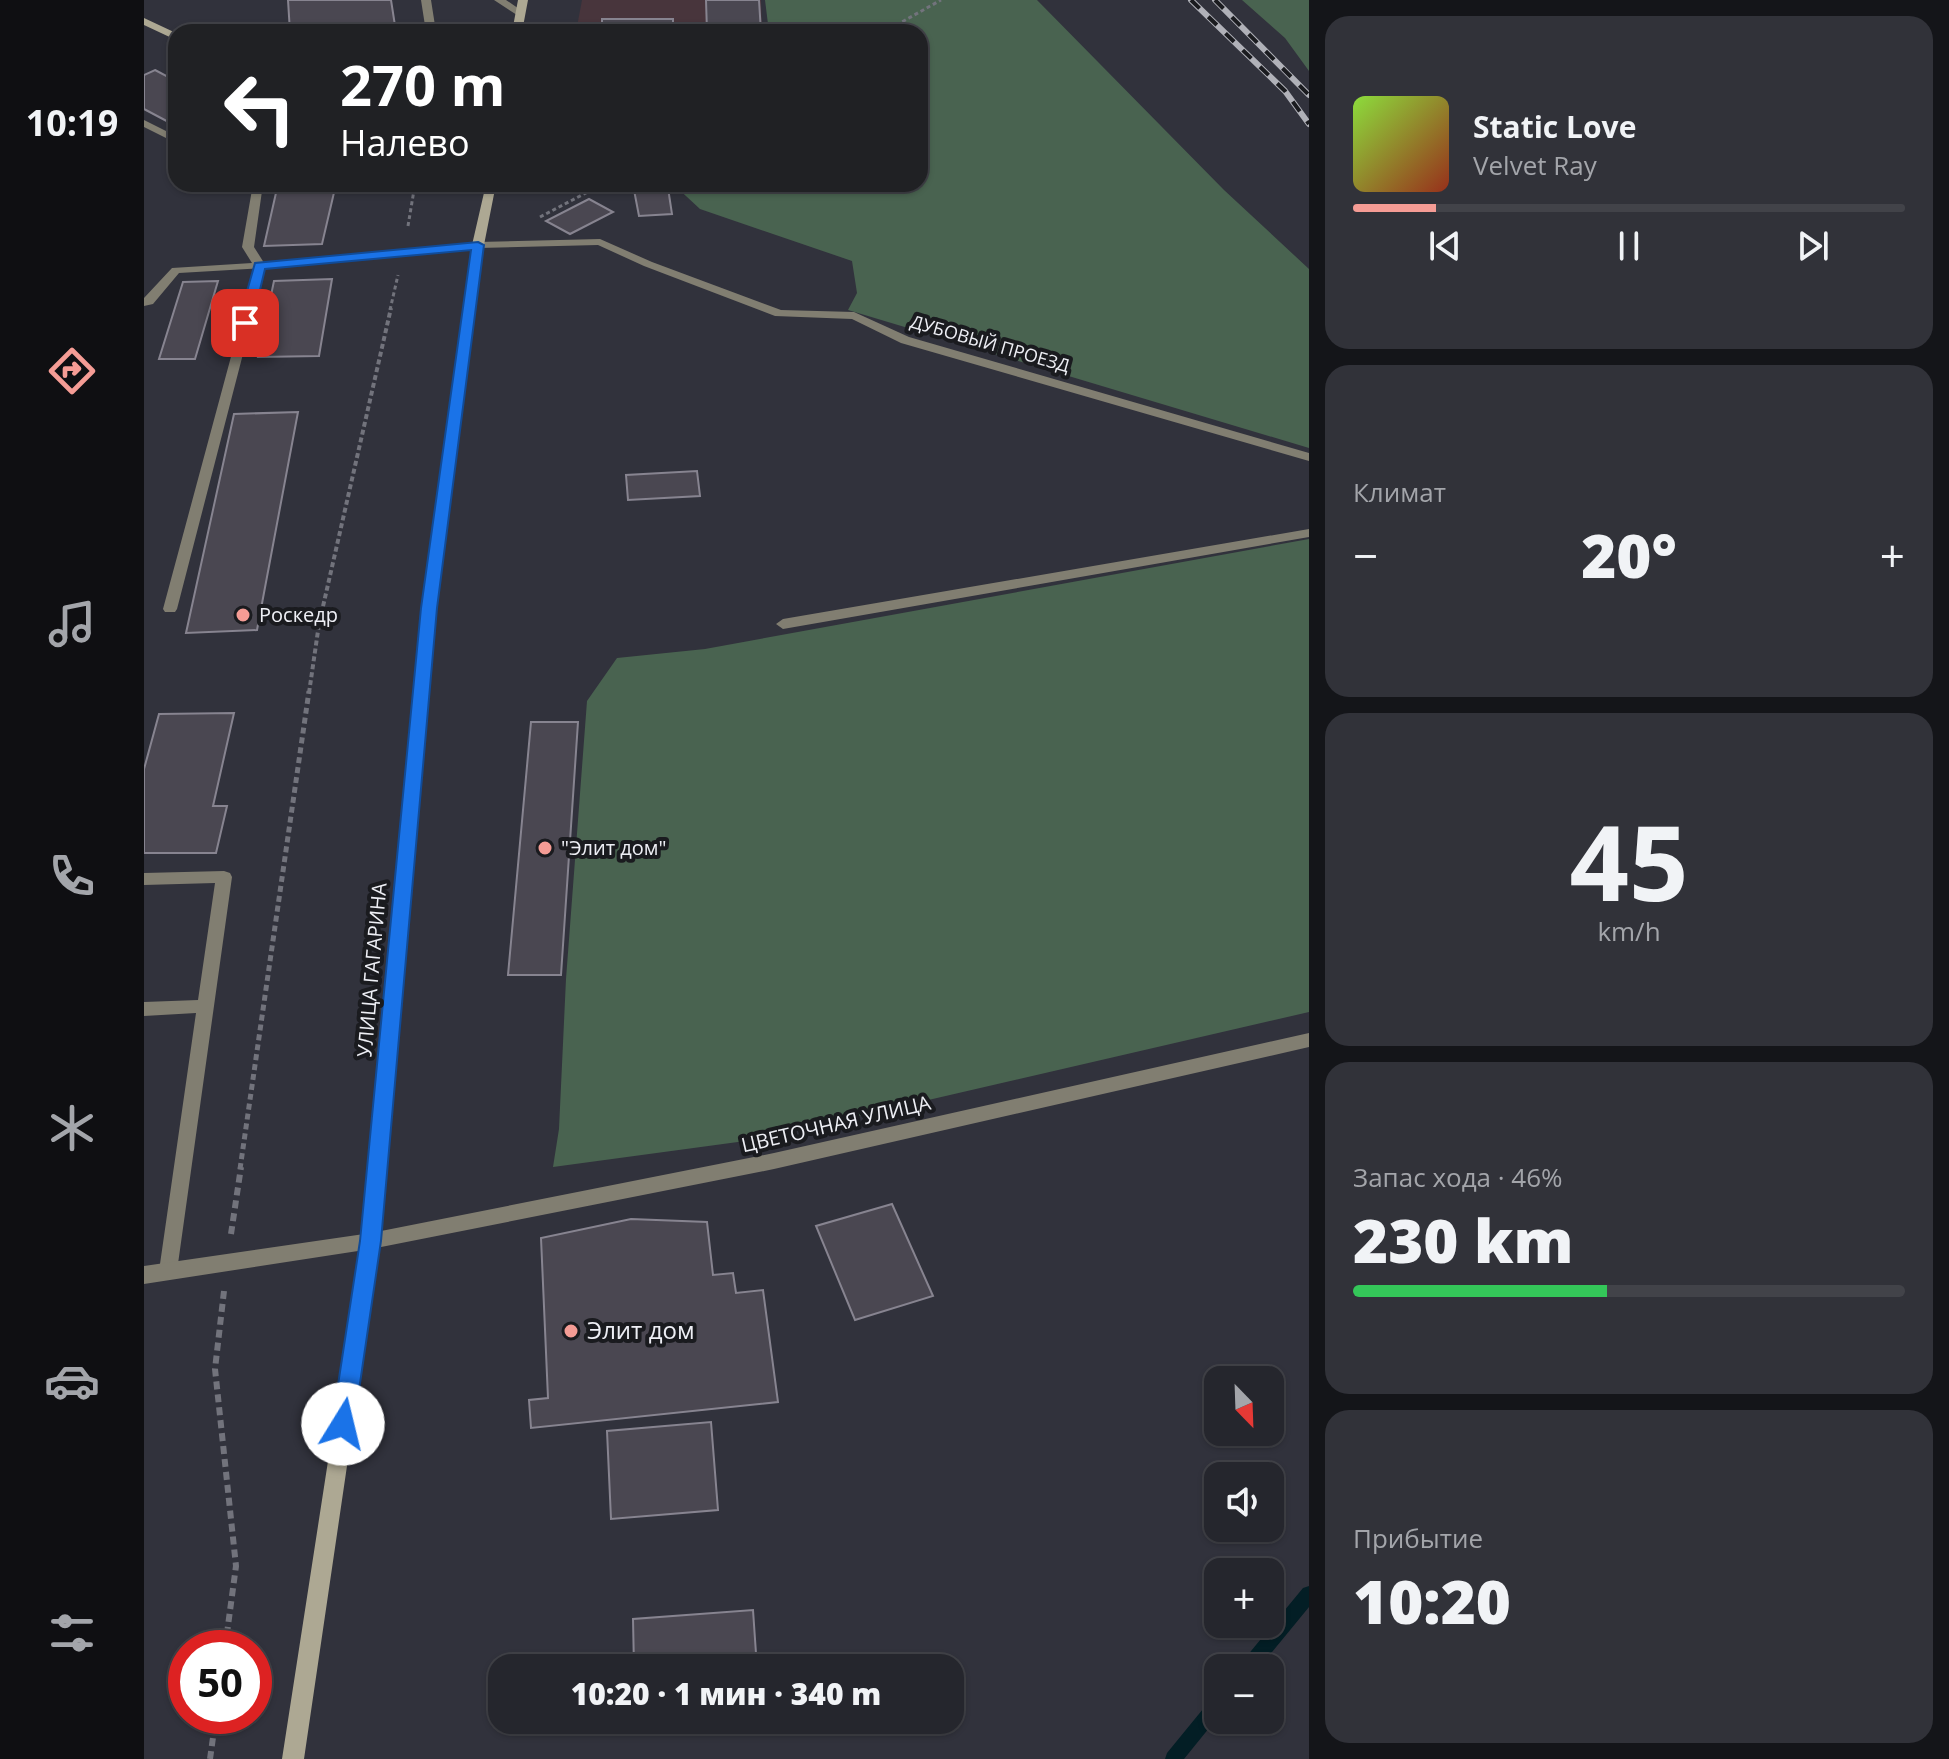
<!DOCTYPE html>
<html lang="ru">
<meta charset="utf-8">
<style>
:root{--surface:#25262d;--page:#313239;--text:#f1f3f6;--muted:#a3a5aa;--line:#424349;--accent:#f59c95}
body{margin:0;font-family:"Open Sans",sans-serif;background:var(--page);color:var(--text);height:100vh;display:flex;flex-direction:column;font-size:30px;white-space:nowrap}
*{box-sizing:border-box;margin:0}
p{font-size:26px;color:var(--muted)}
.icon{flex:none;width:44px;height:44px;fill:none;stroke:currentColor;stroke-width:2;stroke-linecap:round;stroke-linejoin:round}
.map{position:relative;flex:1;overflow:hidden}
.sheet{display:flex;flex-direction:column;gap:16px;padding:16px;background:#141519;width:640px}
.sheet>*{flex:none}
.guide{position:absolute;left:24px;top:24px;width:760px;height:168px;border-radius:24px;box-shadow:0 2px 6px #0004,0 0 0 2px var(--line);background:#202124;color:#fff;overflow:hidden}
.needle{width:52px;rotate:157deg}
.fabs{position:absolute;left:1060px;top:1366px;display:grid;gap:16px}
.fabs a{display:grid;place-items:center;width:80px;height:80px;border-radius:16px;background:var(--surface);box-shadow:0 2px 6px #0004,0 0 0 2px var(--line);font-size:40px}
.speed{position:absolute;left:24px;top:1630px;display:flex;gap:16px;font-size:40px;font-weight:700;text-align:center}
.speed>*{display:grid;place-content:center;width:104px;height:104px;border-radius:50%;background:var(--surface);box-shadow:0 2px 6px #0004,0 0 0 2px var(--line);line-height:1}
.speed .limit{border:12px solid #d22;background:#fff;color:#111}
.pin{position:absolute;display:grid;place-items:center;width:68px;height:68px;color:#fff;margin:-34px;border-radius:16px;box-shadow:0 4px 12px #0006}
.me{position:absolute;width:88px;margin:-44px;rotate:9deg;stroke-linejoin:round;filter:drop-shadow(0 0 6px #0008)}
.turn{display:flex;align-items:center;gap:28px;height:168px;padding:0 40px;font-size:36px}
.turn .icon{width:104px;height:104px;stroke-width:2.5}
.turn b{display:block;font-size:56px;line-height:68px}
.big{font-size:60px;font-weight:800;line-height:1.1}
.sheet .tile{flex:1;display:flex;flex-direction:column;justify-content:center;gap:12px;min-width:0;padding:0 28px;border-radius:24px;background:var(--page)}
.sheet .dial{align-items:center;gap:0}
.dial b{font-size:104px;line-height:1}
.song{display:flex;align-items:center;gap:24px}
.cover{width:96px;height:96px;border-radius:12px;background:linear-gradient(135deg,hsl(90 70% 55%),hsl(10 70% 35%))}
.played{height:8px;border-radius:4px;background:linear-gradient(90deg,var(--accent) 15%,var(--line) 15%)}
.keys{display:flex;justify-content:space-around;direction:ltr}
.heat{display:flex;justify-content:space-between;align-items:center;font-size:44px;direction:ltr}
.charge{height:12px;border-radius:6px;background:linear-gradient(90deg,#34c759 46%,var(--line) 0)}
.trip{position:absolute;left:344px;top:1654px;width:476px;height:80px;border-radius:24px;background:var(--surface);box-shadow:0 2px 6px #0004,0 0 0 2px var(--line);font-weight:800;line-height:80px;text-align:center}
main{display:flex;flex:1;min-height:0}
.tab-bar{display:flex;flex-direction:column;width:144px;justify-content:space-around;align-items:center;background:#0f0f12;color:var(--muted)}
.tab-bar .icon{width:56px;height:56px}
.tab-bar .on{color:var(--accent)}
.tab-bar b{font-size:36px;color:var(--text)}
.map>svg:first-child{display:block}
.commercial{fill:#48353c}
.forest{fill:#496350}
.lines{fill:none;stroke-linecap:round;stroke-linejoin:round}
.stream{fill:#031e25;fill-rule:evenodd}
.building{fill:#4a4751;stroke:#878490;stroke-width:2}
.path-far3{stroke:#72737c;stroke-width:3;stroke-dasharray:4 3;stroke-linecap:butt}
.path-far2{stroke:#72737c;stroke-width:4;stroke-dasharray:5 3;stroke-linecap:butt}
.path-far1{stroke:#72737c;stroke-width:5;stroke-dasharray:6 4;stroke-linecap:butt}
.path{stroke:#72737c;stroke-width:6;stroke-dasharray:8 5;stroke-linecap:butt}
.lane{fill:#817e71;fill-rule:evenodd}
.street{fill:#817e71;fill-rule:evenodd}
.secondary{fill:#ada893;fill-rule:evenodd}
.rail-casing{stroke:#b0b1b8;stroke-width:6}
.rail{stroke:#1a1b1f;stroke-width:4;stroke-dasharray:12;stroke-linecap:butt}
.route{fill:#1a73e8;stroke:#114b97;stroke-width:2}
.poi-dot{fill:#f59c95;stroke:#1a1b1f;stroke-width:3}
.labels{text-anchor:middle;stroke-width:8;stroke-linejoin:round;paint-order:stroke}
.far-street-label{font-size:18px;fill:#eeeff5;stroke:#1a1b1f}
.poi-label{font-size:20px;fill:#eeeff5;stroke:#1a1b1f;text-anchor:start}
.street-label{font-size:20px;fill:#eeeff5;stroke:#1a1b1f}
.near-poi-label{font-size:24px;fill:#eeeff5;stroke:#1a1b1f;text-anchor:start}
</style>
<main>
<nav class="tab-bar">
<b>10:19</b>
<svg class="icon on" aria-label="directions" viewBox="0 0 24 24"><path d="M12 3l9 9-9 9-9-9zM9 14v-3h6M13 9l2 2-2 2"/></svg>
<svg class="icon" aria-label="music" viewBox="0 0 24 24"><path d="M9 18V5l10-2v13"/><circle cx="6" cy="18" r="3"/><circle cx="16" cy="16" r="3"/></svg>
<svg class="icon" aria-label="phone" viewBox="0 0 24 24"><path d="M5 4h4l2 5-3 2q2 4 5 5l2-3 5 2v4C11 20 4 13 5 4z"/></svg>
<svg class="icon" aria-label="climate" viewBox="0 0 24 24"><path d="M12 3v18M4 7l16 10M4 17L20 7"/></svg>
<svg class="icon" aria-label="car" viewBox="0 0 24 24"><path d="M5 17H2v-5l4-1 3-4h7l3 4 3 1v5h-3M9 17h6M6 11h13"/><circle cx="7" cy="17" r="2"/><circle cx="17" cy="17" r="2"/></svg>
<svg class="icon" aria-label="filters" viewBox="0 0 24 24"><path d="M4 7h16M4 17h16"/><circle cx="9" cy="7" r="2"/><circle cx="15" cy="17" r="2"/></svg>
</nav>
<div class="map">
<svg width="1165" height="1759" viewBox="0 0 1165 1759">
<rect width="100%" height="100%" fill="#31323c"/>
<!-- commercial -->
<path class="commercial" d="M438 0H617L618 32H432Z"/>
<!-- forest -->
<path class="forest" d="M621 0H893L1080 190 1165 269V448L704 310 713 293 708 261 556 209 529 184H776V32H625Z
M1098 0H1165V71L1141 38Z
M1165 539V1012L616 1139 409 1167 415 1129 422 979 443 701 473 658 561 649Z"/>
<g class="lines">
<!-- stream -->
<path class="stream" d="M1165 1586V1607L1115 1668H1096L1098 1662 1159 1588Z
M1074 1696V1717L1040 1759H1021L1023 1753 1068 1698Z"/>
</g>
<!-- building -->
<path class="building" d="M144 0H247L252 32H146Z
M562 0H615L617 32H563Z
M458 19H529V32H458Z
M11 70 32 81V126L0 109V75Z
M134 184H192L178 244 120 246Z
M524 188 528 214 495 216 490 190Z
M445 199 469 212 426 234 402 221Z
M188 279 175 356 114 357 130 281Z
M74 281 51 359H15L39 282Z
M154 412 113 630 42 633 90 414Z
M553 471 556 496 484 500 482 475Z
M90 713 69 806H83L72 853H0V769L15 714Z
M387 722H434L417 975H364Z
M748 1204 789 1296 711 1320 672 1226Z
M487 1219 563 1222 569 1275 589 1273 592 1293 619 1290 634 1402 387 1428 385 1400 404 1398 397 1238Z
M567 1422 574 1510 467 1519 463 1431Z
M609 1610 613 1668H490L489 1619Z"/>
<g class="lines">
<!-- path-far3 -->
<path class="path-far3" d="M740 32 797 0
M396 217 459 184
M264 226 271 184
M246 310 254 275"/>
<!-- path-far2 -->
<path class="path-far2" d="M165 693 175 624 247 308"/>
<!-- path-far1 -->
<path class="path-far1" d="M96 1169 165 691"/>
<!-- path -->
<path class="path" d="M87 1234 97 1167
M80 1291 71 1369 92 1566 81 1648
M66 1759 72 1716"/>
<!-- lane -->
<path class="lane" d="M277 0H287L292 32H282Z
M350 0H362L381 13 373 15Z
M0 120 32 136V143L0 127Z
M109 184H119L110 247 122 266 120 268 35 273 9 304 0 306V298L28 268 108 263 98 247Z
M80 871 86 873 88 877 33 1271 31 1277 24 1280 17 1277 15 1271 52 1013 0 1016V1002L54 1000 71 883 0 885V873Z"/>
<!-- street -->
<path class="street" d="M456 239 508 262 637 310 710 312 765 337 1165 453V461L757 343 708 319 631 316 500 266 454 245 334 248 121 269 33 609 31 612H21L19 609 112 264 334 242Z
M1165 529V537L639 629 632 624 639 619Z
M1165 1033V1047L630 1169 227 1249 0 1284V1266L227 1233 630 1153Z"/>
<!-- secondary -->
<path class="secondary" d="M374 0H384L378 32H368Z
M0 18 32 33V40L0 25Z
M342 184H352L340 245 292 608 236 1241 160 1759H138L218 1241 278 608 328 245Z"/>
<!-- rail casing -->
<g class="rail-casing">
<path id="rail" d="M1047 0 1141 91 1165 124
M1071 0 1165 95"/>
</g>
<!-- rail -->
<use href="#rail" class="rail"/>
</g>
<!-- route -->
<path class="route" d="M334 242 340 245 293 608 237 1241 210 1424 207 1432 199 1435 191 1432 188 1424 216 1241 277 608 327 250 121 269 108 323 101 327 94 323 111 263Z"/>
<!-- markers -->
<g class="poi-dot">
<circle cx="99" cy="615" r="8"/>
<circle cx="401" cy="848" r="8"/>
<circle cx="427" cy="1331" r="8"/>
</g>
<g class="labels">
<!-- far-street labels -->
<g class="far-street-label">
<text transform="translate(846 344) rotate(16)" y="6">ДУБОВЫЙ ПРОЕЗД</text>
</g>
<!-- poi labels -->
<g class="poi-label">
<text x="115" y="622">Роскедр</text>
<text x="417" y="855">"Элит дом"</text>
</g>
<!-- street labels -->
<g class="street-label">
<text transform="translate(228 970) rotate(-85)" y="7">УЛИЦА ГАГАРИНА</text>
<text transform="translate(692 1124) rotate(-13)" y="7">ЦВЕТОЧНАЯ УЛИЦА</text>
</g>
<!-- near-poi labels -->
<g class="near-poi-label">
<text x="443" y="1339">Элит дом</text>
</g>
</g>
</svg>
<div class="fabs">
<a><svg class="needle" viewBox="-14 -14 28 28"><path d="M0-13l5 13h-10z" fill="#e53935"/><path d="M0 13l5-13h-10z" fill="#a3a5aa"/></svg></a>
<a><svg class="icon" aria-label="sound" viewBox="0 0 24 24"><path d="M4 9h4l5-4v14l-5-4H4zM17 9q2 3 0 6"/></svg></a>
<a>+</a>
<a>−</a>
</div>
<div class="speed"><div class="limit">50</div></div>
<div class="pin" style="left:101px;top:323px;background:#d93025"><svg class="icon" aria-label="arrive" viewBox="0 0 24 24"><path d="M6 21V4h12l-3 4 3 4H6"/></svg></div>
<svg class="me" style="left:199px;top:1424px" viewBox="-20 -20 40 40"><circle r="19" fill="#fff"/><path d="M0-13L10 11 0 6-10 11z" fill="#1a73e8"/></svg>
<div class="trip">10:20 · 1 мин · 340 m</div>
<div class="guide">
<div class="turn"><svg class="icon" aria-label="left" viewBox="0 0 24 24"><path d="M17 20v-9H6M10 6l-5 5 5 5"/></svg><div><b>270 m</b>Налево</div></div>
</div>
</div>
<section class="sheet">
<div class="tile">
<div class="song"><i class="cover"></i><div><b>Static Love</b><p>Velvet Ray</p></div></div>
<div class="played"></div>
<div class="keys"><svg class="icon" aria-label="previous" viewBox="0 0 24 24"><path d="M18 5L8 12l10 7zM5 5v14"/></svg><svg class="icon" aria-label="pause" viewBox="0 0 24 24"><path d="M8 5v14M16 5v14"/></svg><svg class="icon" aria-label="next" viewBox="0 0 24 24"><path d="M6 5l10 7-10 7zM19 5v14"/></svg></div>
</div>
<div class="tile"><p>Климат</p>
<div class="heat"><a>−</a><b class="big">20°</b><a>+</a></div>
</div>
<div class="tile dial"><b>45</b><p>km/h</p></div>
<div class="tile"><p>Запас хода · 46%</p><b class="big">230 km</b><div class="charge"></div></div>
<div class="tile"><p>Прибытие</p><b class="big">10:20</b></div>
</section>
</main>
